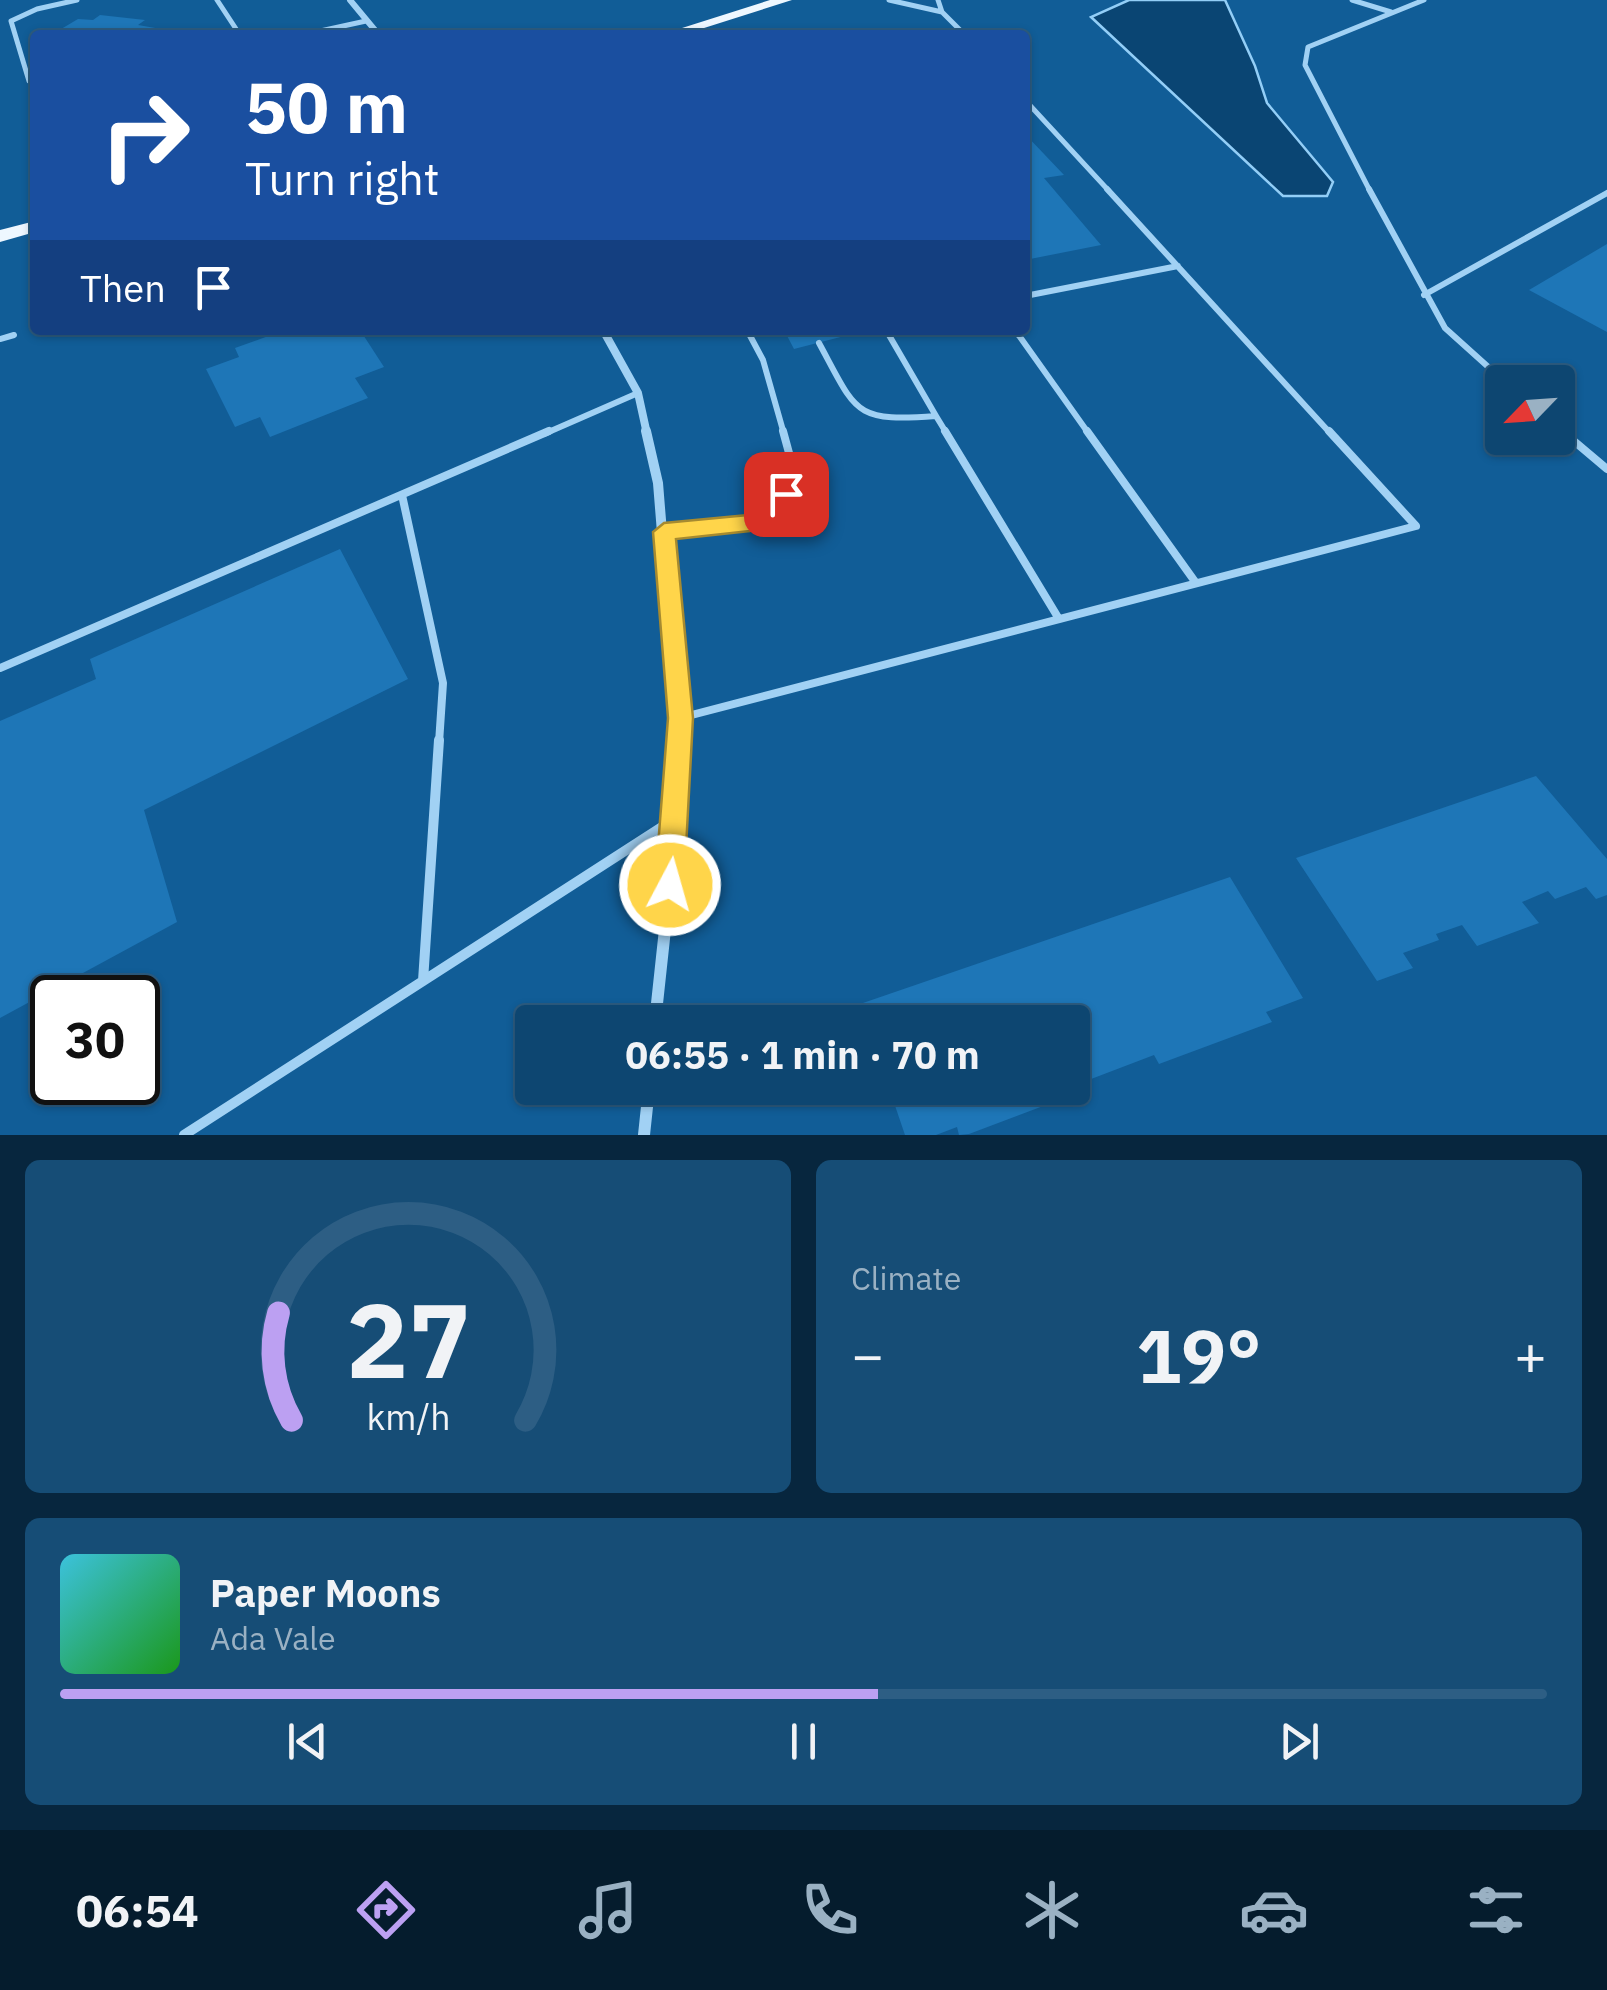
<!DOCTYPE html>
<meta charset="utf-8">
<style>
:root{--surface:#0d4671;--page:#164d76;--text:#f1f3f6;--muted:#9ab1c3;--line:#2d5e84;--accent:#bca0f2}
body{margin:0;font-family:"IBM Plex Sans",sans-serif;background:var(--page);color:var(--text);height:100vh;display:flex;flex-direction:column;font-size:38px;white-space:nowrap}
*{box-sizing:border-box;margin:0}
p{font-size:32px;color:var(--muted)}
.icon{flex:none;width:55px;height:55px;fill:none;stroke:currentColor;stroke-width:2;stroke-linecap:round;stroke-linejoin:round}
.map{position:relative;height:1135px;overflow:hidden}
.drawer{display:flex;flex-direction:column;gap:25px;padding:25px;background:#07263e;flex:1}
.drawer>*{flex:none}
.guide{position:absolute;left:30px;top:30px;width:1000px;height:305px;border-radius:10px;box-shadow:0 2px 8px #0004,0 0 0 2px var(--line);background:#1a4fa0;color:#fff;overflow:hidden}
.needle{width:65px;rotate:245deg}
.buttons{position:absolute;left:1485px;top:365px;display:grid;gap:20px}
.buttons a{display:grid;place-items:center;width:90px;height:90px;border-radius:10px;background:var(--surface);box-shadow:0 2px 8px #0004,0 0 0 2px var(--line);font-size:50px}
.speed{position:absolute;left:30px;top:975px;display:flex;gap:20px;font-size:50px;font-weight:700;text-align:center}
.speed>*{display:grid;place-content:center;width:130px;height:130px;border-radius:50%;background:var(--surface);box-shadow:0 2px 8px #0004,0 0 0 2px var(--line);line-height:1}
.speed .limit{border:5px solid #111;border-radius:15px;background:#fff;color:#111}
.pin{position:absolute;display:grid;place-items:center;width:85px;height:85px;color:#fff;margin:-42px;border-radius:20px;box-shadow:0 5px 15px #0006}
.me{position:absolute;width:110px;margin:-55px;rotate:6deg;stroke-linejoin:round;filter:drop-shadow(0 0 8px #0008)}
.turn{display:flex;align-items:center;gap:35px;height:210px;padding:0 50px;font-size:45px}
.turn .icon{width:130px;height:130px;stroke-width:2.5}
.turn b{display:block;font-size:70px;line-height:85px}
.then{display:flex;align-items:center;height:95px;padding:0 50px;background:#0003;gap:20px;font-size:38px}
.big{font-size:75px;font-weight:700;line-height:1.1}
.drawer .widget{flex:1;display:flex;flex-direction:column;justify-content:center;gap:15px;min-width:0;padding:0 35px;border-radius:15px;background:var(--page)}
.drawer .dial{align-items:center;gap:0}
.dial svg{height:260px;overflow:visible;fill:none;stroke:var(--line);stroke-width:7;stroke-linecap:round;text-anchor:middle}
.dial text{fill:var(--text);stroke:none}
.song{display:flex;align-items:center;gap:30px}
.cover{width:120px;height:120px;border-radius:15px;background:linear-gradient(135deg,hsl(190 70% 55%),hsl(120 70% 35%))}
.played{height:10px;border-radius:5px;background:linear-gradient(90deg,var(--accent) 55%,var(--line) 55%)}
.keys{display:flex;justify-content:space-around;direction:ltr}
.heat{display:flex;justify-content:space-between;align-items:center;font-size:55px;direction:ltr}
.drawer .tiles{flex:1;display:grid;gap:25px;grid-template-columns:1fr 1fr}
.widget:last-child{grid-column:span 2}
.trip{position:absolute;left:515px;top:1005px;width:575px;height:100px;border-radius:10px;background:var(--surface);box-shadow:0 2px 8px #0004,0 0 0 2px var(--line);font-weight:700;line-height:100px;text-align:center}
.menu{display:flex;height:160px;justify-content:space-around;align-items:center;background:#051c2d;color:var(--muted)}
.menu .icon{width:70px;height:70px}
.menu .selected{color:var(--accent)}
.menu b{font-size:45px;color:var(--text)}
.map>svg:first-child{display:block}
.water{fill:#0a4573;stroke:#93cef7;stroke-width:2.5}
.building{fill:#1e76b7}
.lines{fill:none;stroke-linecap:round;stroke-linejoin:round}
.service-far3{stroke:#a1d1f4;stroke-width:5}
.service-far2{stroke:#a1d1f4;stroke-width:6}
.service-far1{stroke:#a1d1f4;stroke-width:8}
.service{stroke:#a1d1f4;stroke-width:10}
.minor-far3{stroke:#a1d1f4;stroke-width:6}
.minor-far2{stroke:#a1d1f4;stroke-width:8}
.minor-far1{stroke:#a1d1f4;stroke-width:10}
.minor{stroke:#a1d1f4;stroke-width:12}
.primary{fill:#eef7ff;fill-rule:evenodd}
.route{fill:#ffd54a;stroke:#a68a30;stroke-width:2.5}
</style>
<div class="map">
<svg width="1607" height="1135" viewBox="0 0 1607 1135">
<rect width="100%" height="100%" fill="#115d97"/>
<!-- water -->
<path class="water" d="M1129 0H1225L1255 66 1267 103 1333 182 1327 196H1283L1091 17Z"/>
<!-- building -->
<path class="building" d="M100 15 145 20 138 25 167 30 160 35H51L78 19 93 20Z
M1025 134 1064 175 1044 178 1101 245 1025 260Z
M1607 244V332L1529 290Z
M285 330H360L384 367 355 378 368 398 270 437 260 417 235 427 206 369 239 357 235 348Z
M784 330H854L856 333 794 349Z
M340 549 408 679 144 810 177 922 0 1018V721L96 679 90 659Z
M1536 776 1607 859V895L1596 899 1586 887 1555 899 1548 891 1522 902 1539 923 1477 946 1462 925 1436 934 1439 940 1403 953 1413 968 1377 981 1296 858Z
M1230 877 1303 998 1266 1012 1272 1022 1159 1064 1154 1055 1078 1084 1083 1091 969 1134 959 1135 957 1127 936 1135H905L889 1088H1072V1022H866L860 1004Z"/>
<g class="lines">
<!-- service-far3 -->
<path class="service-far3" d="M217 0 240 35
M889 0 942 12
M938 0 942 12 965 35
M1352 0 1391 12
M302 35 366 21
M35 84 29 81 11 21 37 9 77 0
M1025 100 1109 191
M1370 191 1305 65 1308 47 1424 0"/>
<!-- service-far2 -->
<path class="service-far2" d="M1107 189 1331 434
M1369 189 1445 328 1505 382
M1424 295 1607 193
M1025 296 1178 266
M747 330 763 360 784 434
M886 330 936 416
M1015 330 1089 434
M0 339 14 335
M819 343C857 413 853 422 936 416L947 434
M1558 428 1565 434
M544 434 638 393"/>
<!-- service-far1 -->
<path class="service-far1" d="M945 431 1059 619
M1087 431 1196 583
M1562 431 1607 469
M402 495 443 683 439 743
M664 531 750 523 775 513 795 475 783 431
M0 668 549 431
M680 718 1416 526 1329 431"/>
<!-- service -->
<path class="service" d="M423 981 439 740
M184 1135 676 818"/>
<!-- minor-far3 -->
<path class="minor-far3" d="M350 0 379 35"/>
<!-- minor-far2 -->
<path class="minor-far2" d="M603 330 638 393 647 434"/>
<!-- minor-far1 -->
<path class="minor-far1" d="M646 431 658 483 679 743"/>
<!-- minor -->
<path class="minor" d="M655 1022 677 818 679 740
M644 1135 649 1088"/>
<!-- primary -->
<path class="primary" d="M770 0H792L682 35H660Z
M35 221V232L0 242V230Z"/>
</g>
<!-- route -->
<path class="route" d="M786 486 796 494 783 519 750 531 676 539 693 718 684 885 680 895 670 899 659 895 655 885 668 718 653 532 664 523 748 515 768 507 778 488Z"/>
</svg>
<div class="buttons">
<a><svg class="needle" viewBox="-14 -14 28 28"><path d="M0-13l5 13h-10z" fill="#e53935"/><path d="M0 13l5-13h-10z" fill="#9ab1c3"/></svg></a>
</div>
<div class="speed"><div class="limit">30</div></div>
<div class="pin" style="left:786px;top:494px;background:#d93025"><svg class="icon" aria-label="arrive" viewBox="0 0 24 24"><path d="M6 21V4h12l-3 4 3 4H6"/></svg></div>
<svg class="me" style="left:670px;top:885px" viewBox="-20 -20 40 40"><circle r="17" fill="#ffd54a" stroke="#fff" stroke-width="3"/><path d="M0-11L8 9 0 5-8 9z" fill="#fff"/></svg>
<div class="trip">06:55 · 1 min · 70 m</div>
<div class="guide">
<div class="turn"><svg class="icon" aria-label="right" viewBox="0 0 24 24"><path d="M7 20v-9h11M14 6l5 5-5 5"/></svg><div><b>50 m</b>Turn right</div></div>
<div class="then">Then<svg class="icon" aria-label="arrive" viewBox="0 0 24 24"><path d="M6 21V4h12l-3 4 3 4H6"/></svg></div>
</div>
</div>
<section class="drawer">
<div class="tiles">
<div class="widget dial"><svg viewBox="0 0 100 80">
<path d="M14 69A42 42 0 1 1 86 69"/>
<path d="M14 69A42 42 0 0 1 10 36" stroke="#bca0f2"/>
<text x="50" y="56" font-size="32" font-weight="700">27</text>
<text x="50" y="72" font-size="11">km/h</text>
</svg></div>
<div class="widget"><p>Climate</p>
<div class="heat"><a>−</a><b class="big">19°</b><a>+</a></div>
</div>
<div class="widget">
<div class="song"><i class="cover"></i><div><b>Paper Moons</b><p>Ada Vale</p></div></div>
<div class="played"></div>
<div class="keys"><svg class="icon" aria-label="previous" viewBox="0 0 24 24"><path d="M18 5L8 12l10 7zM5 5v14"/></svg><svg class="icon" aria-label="pause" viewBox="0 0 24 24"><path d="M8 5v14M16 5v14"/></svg><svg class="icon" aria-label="next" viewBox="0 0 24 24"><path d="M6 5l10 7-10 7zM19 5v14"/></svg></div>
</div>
</div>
</section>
<nav class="menu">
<b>06:54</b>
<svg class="icon selected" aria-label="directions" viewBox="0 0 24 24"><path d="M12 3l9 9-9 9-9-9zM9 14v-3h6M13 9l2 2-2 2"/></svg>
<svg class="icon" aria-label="music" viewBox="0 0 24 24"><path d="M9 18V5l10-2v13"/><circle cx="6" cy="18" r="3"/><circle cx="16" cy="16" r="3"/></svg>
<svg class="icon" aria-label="phone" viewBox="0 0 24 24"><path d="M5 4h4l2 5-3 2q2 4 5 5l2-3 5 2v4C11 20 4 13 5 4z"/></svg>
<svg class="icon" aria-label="climate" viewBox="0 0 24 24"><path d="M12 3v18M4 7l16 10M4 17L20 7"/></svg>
<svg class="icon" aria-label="car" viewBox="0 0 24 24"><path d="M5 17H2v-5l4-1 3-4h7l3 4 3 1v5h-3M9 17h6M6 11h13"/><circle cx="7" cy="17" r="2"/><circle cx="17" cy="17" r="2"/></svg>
<svg class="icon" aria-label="filters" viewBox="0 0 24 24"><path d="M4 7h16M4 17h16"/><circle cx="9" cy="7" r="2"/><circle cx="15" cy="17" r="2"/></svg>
</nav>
